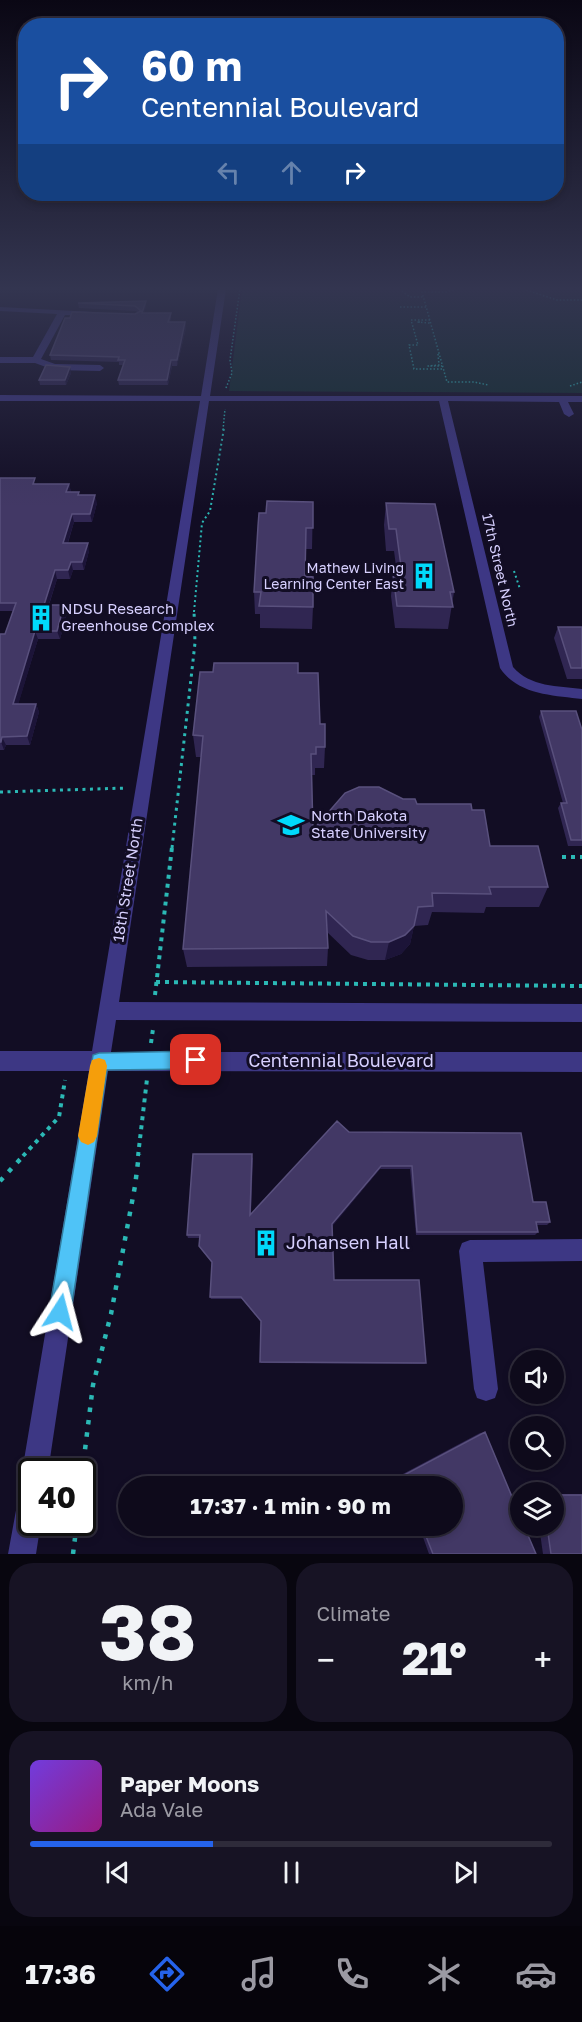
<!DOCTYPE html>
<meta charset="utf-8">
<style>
:root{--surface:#0e0a1b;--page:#171324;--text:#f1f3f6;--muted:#9b9aa3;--line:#2e2b3a;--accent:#2563eb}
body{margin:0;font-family:"Golos Text",sans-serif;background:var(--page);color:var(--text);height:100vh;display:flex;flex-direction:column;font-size:22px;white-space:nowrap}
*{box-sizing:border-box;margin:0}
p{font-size:20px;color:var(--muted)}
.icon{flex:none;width:33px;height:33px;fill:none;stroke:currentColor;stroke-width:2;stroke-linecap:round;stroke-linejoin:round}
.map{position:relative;height:1554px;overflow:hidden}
.panel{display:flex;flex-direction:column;gap:9px;padding:9px;background:#08060f;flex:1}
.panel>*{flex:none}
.hud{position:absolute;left:18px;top:18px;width:546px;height:183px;border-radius:24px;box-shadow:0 3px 9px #0003,0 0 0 2px var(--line);background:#1a4fa0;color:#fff;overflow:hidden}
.controls{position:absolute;left:510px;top:1350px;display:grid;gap:12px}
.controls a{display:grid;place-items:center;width:54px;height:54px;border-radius:50%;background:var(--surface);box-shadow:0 3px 9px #0003,0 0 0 2px var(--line);font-size:30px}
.speed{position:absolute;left:18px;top:1458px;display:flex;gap:12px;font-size:30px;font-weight:700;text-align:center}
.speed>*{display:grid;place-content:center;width:78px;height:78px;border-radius:50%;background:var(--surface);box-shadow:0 3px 9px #0003,0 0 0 2px var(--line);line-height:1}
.speed .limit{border:3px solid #111;border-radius:9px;background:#fff;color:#111}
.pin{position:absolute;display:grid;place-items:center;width:51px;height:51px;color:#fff;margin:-26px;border-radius:12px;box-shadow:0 3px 9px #0006}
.me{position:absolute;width:66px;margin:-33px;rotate:9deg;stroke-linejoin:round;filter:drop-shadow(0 0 4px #0008)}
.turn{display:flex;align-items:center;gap:21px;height:126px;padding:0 24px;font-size:27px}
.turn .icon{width:78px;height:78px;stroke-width:2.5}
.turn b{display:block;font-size:42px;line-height:51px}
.lanes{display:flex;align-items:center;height:57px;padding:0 24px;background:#0003;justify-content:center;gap:30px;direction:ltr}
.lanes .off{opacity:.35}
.big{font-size:45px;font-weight:700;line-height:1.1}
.panel .tile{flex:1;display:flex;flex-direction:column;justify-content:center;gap:9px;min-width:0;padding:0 21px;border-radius:24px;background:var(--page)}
.panel .dial{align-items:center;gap:0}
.dial b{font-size:78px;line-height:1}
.song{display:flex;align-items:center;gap:18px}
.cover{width:72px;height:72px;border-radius:9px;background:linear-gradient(135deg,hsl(260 70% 55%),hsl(310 70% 35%))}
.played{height:6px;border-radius:3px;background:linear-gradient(90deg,var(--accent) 35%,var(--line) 35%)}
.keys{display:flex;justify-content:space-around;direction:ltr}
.heat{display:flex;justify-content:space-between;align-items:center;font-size:33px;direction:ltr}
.panel .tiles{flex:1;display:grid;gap:9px;grid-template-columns:1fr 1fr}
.tile:last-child{grid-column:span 2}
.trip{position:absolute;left:118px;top:1476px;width:345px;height:60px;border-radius:30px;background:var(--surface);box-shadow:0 3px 9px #0003,0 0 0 2px var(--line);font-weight:700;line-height:60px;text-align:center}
.tab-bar{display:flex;height:96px;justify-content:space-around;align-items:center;background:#06040b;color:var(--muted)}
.tab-bar .icon{width:42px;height:42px}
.tab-bar .current{color:var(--accent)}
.tab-bar b{font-size:27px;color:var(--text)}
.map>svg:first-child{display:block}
.green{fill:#102e2e}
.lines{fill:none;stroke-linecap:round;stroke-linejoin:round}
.path-far4{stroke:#2bb8b5;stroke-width:1.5;stroke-dasharray:1.5 2;stroke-linecap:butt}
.path-far3{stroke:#2bb8b5;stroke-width:2;stroke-dasharray:2 3;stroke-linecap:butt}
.path-far2{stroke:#2bb8b5;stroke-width:3;stroke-dasharray:3 4.5;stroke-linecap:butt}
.path-far1{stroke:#2bb8b5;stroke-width:4;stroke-dasharray:4 5;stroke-linecap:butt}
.path{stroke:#2bb8b5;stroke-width:4.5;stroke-dasharray:4.5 8;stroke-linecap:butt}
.minor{fill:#3d3784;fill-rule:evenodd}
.wall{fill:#302652}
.shaded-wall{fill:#1c1438}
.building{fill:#423865;stroke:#59507d;stroke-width:1.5}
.route{fill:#4fc3f7;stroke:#337fa1;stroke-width:1.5}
.slow{fill:#f59e0b}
.labels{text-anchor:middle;stroke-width:6;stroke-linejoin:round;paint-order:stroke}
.far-poi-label{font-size:14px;fill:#d7d0ff;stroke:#120d24;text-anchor:end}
.far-street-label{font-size:14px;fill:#d7d0ff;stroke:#120d24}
.poi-label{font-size:15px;fill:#d7d0ff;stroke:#120d24;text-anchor:start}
.street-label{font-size:15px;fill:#d7d0ff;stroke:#120d24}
.near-street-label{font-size:18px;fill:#d7d0ff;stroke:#120d24}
.near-poi-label{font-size:18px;fill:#d7d0ff;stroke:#120d24;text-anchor:start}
</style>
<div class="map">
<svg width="582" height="1554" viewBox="0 0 582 1554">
<rect width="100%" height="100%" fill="#120d24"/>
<!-- green -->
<path class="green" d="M242 289H582V393L229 391Z"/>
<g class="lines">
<!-- path-far4 -->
<path class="path-far4" d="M399 289 410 297H424
M457 289 446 292H422L447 382H474L488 385
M523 289 557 300H582
M400 307H426
M430 320H411L418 345H409L414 369H443
M420 322H417L429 323V325
M438 354 439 365 428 366H442
M570 386 582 382
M226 388 232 373 230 360 240 289
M223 430 225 409"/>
<!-- path-far3 -->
<path class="path-far3" d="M514 571 520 589
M194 612 202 523 210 511 224 428"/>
<!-- path-far2 -->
<path class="path-far2" d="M0 792 127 788
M172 848 195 643 194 610"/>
<!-- path-far1 -->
<path class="path-far1" d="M562 857H582
M156 982 582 986
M155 995 172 847
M151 1043 153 1029
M23 1156 59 1117 65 1080
M138 1156 147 1079"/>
<!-- path -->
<path class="path" d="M0 1181 25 1154
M82 1474 93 1385 111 1314 135 1186 139 1154
M73 1554 77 1522"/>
<!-- minor -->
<path class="minor" d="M218 289H226L210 396H582V402H568L574 414 569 417 564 414 559 402 448 401 513 667C530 687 558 686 582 689V699C553 695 518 695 500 668L439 401H209L119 1002 582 1004V1022L116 1020 111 1052H582V1072L108 1071 48 1472H32V1522H41L36 1554H8L19 1494 23 1485 29 1482 22 1472 89 1071H0V1051H92L200 401H0V395L201 396Z
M0 307 93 312V316H90L65 315 41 359 55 364 100 365 104 368 100 371 54 370 35 363H0V357H33L57 314 0 311Z
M582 1239V1261L483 1262 498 1389 495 1398 486 1401 477 1398 474 1389 459 1251 462 1243 470 1240Z"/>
</g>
<!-- wall -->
<path class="wall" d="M78 303 146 306 144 313H171V318L170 322H185L186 328 177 366H172L168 385H119L118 380 123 365H119V362L51 360 50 355 138 313 136 311 79 308Z
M71 373 66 385H40L39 380Z
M0 478 37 484H69L71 492H79V495L97 503 92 522H74L68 543 89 551 84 570H73L70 579H57L49 605H64L67 613 60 639H38L18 704H36L39 712 30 745H6L4 750H0V634H5L13 611H0Z
M313 502 312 549H305V576L313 607 312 629 260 628V614H255L254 592Z
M386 503 454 592 448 629 395 628 391 596 393 574H397L394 551H386L384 525Z
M558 627H582V679H567L554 638Z
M298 673 320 724 325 747 324 768H315V775H312L313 830 403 799 417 804 472 810 490 846 548 887 539 907H486L484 913 432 912 428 925 414 926 410 944 401 954 385 960H368L351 955 327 932 328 948 327 966 187 967 183 949 201 757H196L193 735Z
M541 711 582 730V846H568L558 808 561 803H563L539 717Z
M349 1132 533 1202 550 1222 547 1225H537L538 1232 535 1235H416L410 1169H380L332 1226 334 1280 426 1363 424 1364 261 1363V1322L242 1299H211L210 1297 212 1263 200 1248 199 1246V1238H188L187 1235 253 1157 251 1214Z
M485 1432 536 1554H429L419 1526H453V1486H405L401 1475 480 1433Z
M554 1494H582V1554H543L539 1526H554Z"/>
<!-- shaded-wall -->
<path class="shaded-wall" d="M146 301V306L143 318 142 313Z
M185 322 186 328 177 366V360Z
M171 360 172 366 168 385 167 380Z
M70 367 71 373 66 385 65 380Z
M69 484 71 492 68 500 66 492Z
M95 495 97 503 92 522 90 514Z
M72 514 74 522 65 551 63 543Z
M88 543 89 551 84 570 82 562Z
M71 562 73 570 70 579 68 570Z
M55 570 57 579 46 613 44 605Z
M64 605 67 613 60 639 57 631Z
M35 631 38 639 16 712 13 704Z
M36 704 39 712 30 745 27 736Z
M2 737 6 745 4 750 1 742Z
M414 926 410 944 401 954 385 960 389 942Z
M381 1166 380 1169 332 1227V1224Z"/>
<!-- building -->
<path class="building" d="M146 301 142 313H171L168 322H185L177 360H171L167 380H118L125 360H118L119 357 50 355 65 318H70L72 312 135 314 141 311 135 306 78 303Z
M46 365 70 367 65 380H39Z
M0 478H35L33 484H69L66 492H79L78 495H95L90 514H72L63 543H88L82 562H71L68 570H55L44 605H64L57 631H35L13 704H36L27 736 2 737 1 742H0V634H5L16 603H0Z
M267 501 313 502V528H306L305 576 313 577V607L259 606 261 592H254L258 526 259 513H266Z
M386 503 435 504 454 592H450L453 607 397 606 393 574H402L396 529H389Z
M558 627H582V668H571Z
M214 663H298V673H318L320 724H325V747H316V754H311L313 830 345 793 359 787H379L403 799H415L417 804H471L472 810H484L490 846H538L548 887H489L491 894 432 893 433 906 418 907 414 926 405 935 389 942H371L353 936 326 911 328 948 183 949 203 736 193 735 200 672H213Z
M541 711H576L582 730V840H571L561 803H567Z
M337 1121 349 1132 521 1133 533 1202H546L550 1222H536L538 1232H417L412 1166H381L332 1224 334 1280H419L426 1363 260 1362 261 1321 241 1297H210L212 1262 199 1246 200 1235H187L193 1154H252L250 1215Z
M485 1432 520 1516V1526H524L536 1554H433L422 1526H453V1486H408L404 1475Z
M554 1495H582V1554H551L547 1526H554Z"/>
<!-- sky -->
<linearGradient id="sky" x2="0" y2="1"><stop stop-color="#0a0714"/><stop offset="0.57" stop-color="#333550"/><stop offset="1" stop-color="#333550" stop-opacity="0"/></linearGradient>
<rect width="582" height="507" fill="url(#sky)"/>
<!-- route -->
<path class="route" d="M196 1051 203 1054 205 1060 203 1066 196 1069 107 1070 71 1312 68 1320 60 1323 52 1320 49 1312 93 1055 99 1053Z"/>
<!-- slow -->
<path class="slow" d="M99 1058 105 1060 107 1066 97 1136 94 1142 88 1145 81 1142 78 1136 90 1066 92 1060Z"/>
<!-- icons -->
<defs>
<g id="building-bare" transform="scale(2.07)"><path d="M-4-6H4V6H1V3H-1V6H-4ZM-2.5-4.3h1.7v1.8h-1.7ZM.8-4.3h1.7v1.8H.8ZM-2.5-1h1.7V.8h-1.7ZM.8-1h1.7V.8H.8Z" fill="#00d9fb" stroke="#120d24" stroke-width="2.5" paint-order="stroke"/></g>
<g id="university-bare" transform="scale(2.07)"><path d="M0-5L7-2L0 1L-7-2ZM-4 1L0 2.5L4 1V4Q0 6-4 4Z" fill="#00d9fb" stroke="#120d24" stroke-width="2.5" paint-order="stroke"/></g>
</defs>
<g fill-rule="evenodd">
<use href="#building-bare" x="424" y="576"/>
<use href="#building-bare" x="41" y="618"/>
<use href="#university-bare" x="291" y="825"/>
<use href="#building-bare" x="266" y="1243"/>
</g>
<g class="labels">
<!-- far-poi labels -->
<g class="far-poi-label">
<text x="404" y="573">Mathew Living<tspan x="404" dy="16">Learning Center East</tspan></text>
</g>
<!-- far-street labels -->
<g class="far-street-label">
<text transform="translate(500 570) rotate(77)" y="5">17th Street North</text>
</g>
<!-- poi labels -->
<g class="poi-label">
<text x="61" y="614">NDSU Research<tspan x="61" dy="17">Greenhouse Complex</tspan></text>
<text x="311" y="821">North Dakota<tspan x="311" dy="17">State University</tspan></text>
</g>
<!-- street labels -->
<g class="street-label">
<text transform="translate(128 880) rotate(-81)" y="5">18th Street North</text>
</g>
<!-- near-street labels -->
<g class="near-street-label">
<text x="341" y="1067">Centennial Boulevard</text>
</g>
<!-- near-poi labels -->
<g class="near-poi-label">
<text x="286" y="1249">Johansen Hall</text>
</g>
</g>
</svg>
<div class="controls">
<a><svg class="icon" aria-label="sound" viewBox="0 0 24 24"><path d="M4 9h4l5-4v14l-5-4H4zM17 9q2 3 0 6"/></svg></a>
<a><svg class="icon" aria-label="search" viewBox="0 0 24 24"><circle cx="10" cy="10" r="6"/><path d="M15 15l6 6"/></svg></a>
<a><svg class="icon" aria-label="layers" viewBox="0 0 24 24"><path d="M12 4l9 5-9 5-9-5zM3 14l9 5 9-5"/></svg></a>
</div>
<div class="speed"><div class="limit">40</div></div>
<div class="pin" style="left:196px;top:1060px;background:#d93025"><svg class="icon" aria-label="arrive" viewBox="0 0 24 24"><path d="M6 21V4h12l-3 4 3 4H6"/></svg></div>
<svg class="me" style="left:60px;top:1312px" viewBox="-20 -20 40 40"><path d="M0-17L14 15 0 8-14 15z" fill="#4fc3f7" stroke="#fff" stroke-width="4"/></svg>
<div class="trip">17:37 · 1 min · 90 m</div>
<div class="hud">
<div class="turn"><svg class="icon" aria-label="right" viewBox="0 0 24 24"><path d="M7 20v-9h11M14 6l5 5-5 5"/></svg><div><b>60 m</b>Centennial Boulevard</div></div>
<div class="lanes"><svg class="icon off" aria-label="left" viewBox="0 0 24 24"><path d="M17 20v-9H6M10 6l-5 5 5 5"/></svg><svg class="icon off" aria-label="ahead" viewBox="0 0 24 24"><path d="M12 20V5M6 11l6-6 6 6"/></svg><svg class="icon" aria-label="right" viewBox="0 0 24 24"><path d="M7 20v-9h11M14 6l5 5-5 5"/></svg></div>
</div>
</div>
<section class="panel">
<div class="tiles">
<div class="tile dial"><b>38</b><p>km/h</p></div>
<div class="tile"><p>Climate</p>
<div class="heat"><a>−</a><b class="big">21°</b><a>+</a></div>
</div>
<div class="tile">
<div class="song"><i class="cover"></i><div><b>Paper Moons</b><p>Ada Vale</p></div></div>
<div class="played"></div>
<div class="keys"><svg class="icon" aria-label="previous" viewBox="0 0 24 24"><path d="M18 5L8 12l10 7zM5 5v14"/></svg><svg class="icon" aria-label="pause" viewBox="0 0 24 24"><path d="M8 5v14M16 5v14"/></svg><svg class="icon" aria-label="next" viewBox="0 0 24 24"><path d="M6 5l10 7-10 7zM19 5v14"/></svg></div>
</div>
</div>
</section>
<nav class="tab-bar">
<b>17:36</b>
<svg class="icon current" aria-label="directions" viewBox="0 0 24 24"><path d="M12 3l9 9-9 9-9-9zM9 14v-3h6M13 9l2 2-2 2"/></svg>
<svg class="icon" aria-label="music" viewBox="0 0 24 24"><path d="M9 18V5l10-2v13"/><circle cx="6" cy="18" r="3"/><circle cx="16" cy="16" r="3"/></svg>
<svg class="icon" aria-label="phone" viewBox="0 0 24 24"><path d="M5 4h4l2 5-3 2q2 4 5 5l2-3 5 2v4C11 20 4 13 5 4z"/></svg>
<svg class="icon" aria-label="climate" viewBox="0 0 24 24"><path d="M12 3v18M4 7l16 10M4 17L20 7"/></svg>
<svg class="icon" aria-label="car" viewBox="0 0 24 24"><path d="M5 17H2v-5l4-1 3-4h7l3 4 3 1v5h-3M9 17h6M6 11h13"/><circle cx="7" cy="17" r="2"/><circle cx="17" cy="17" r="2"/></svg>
</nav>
